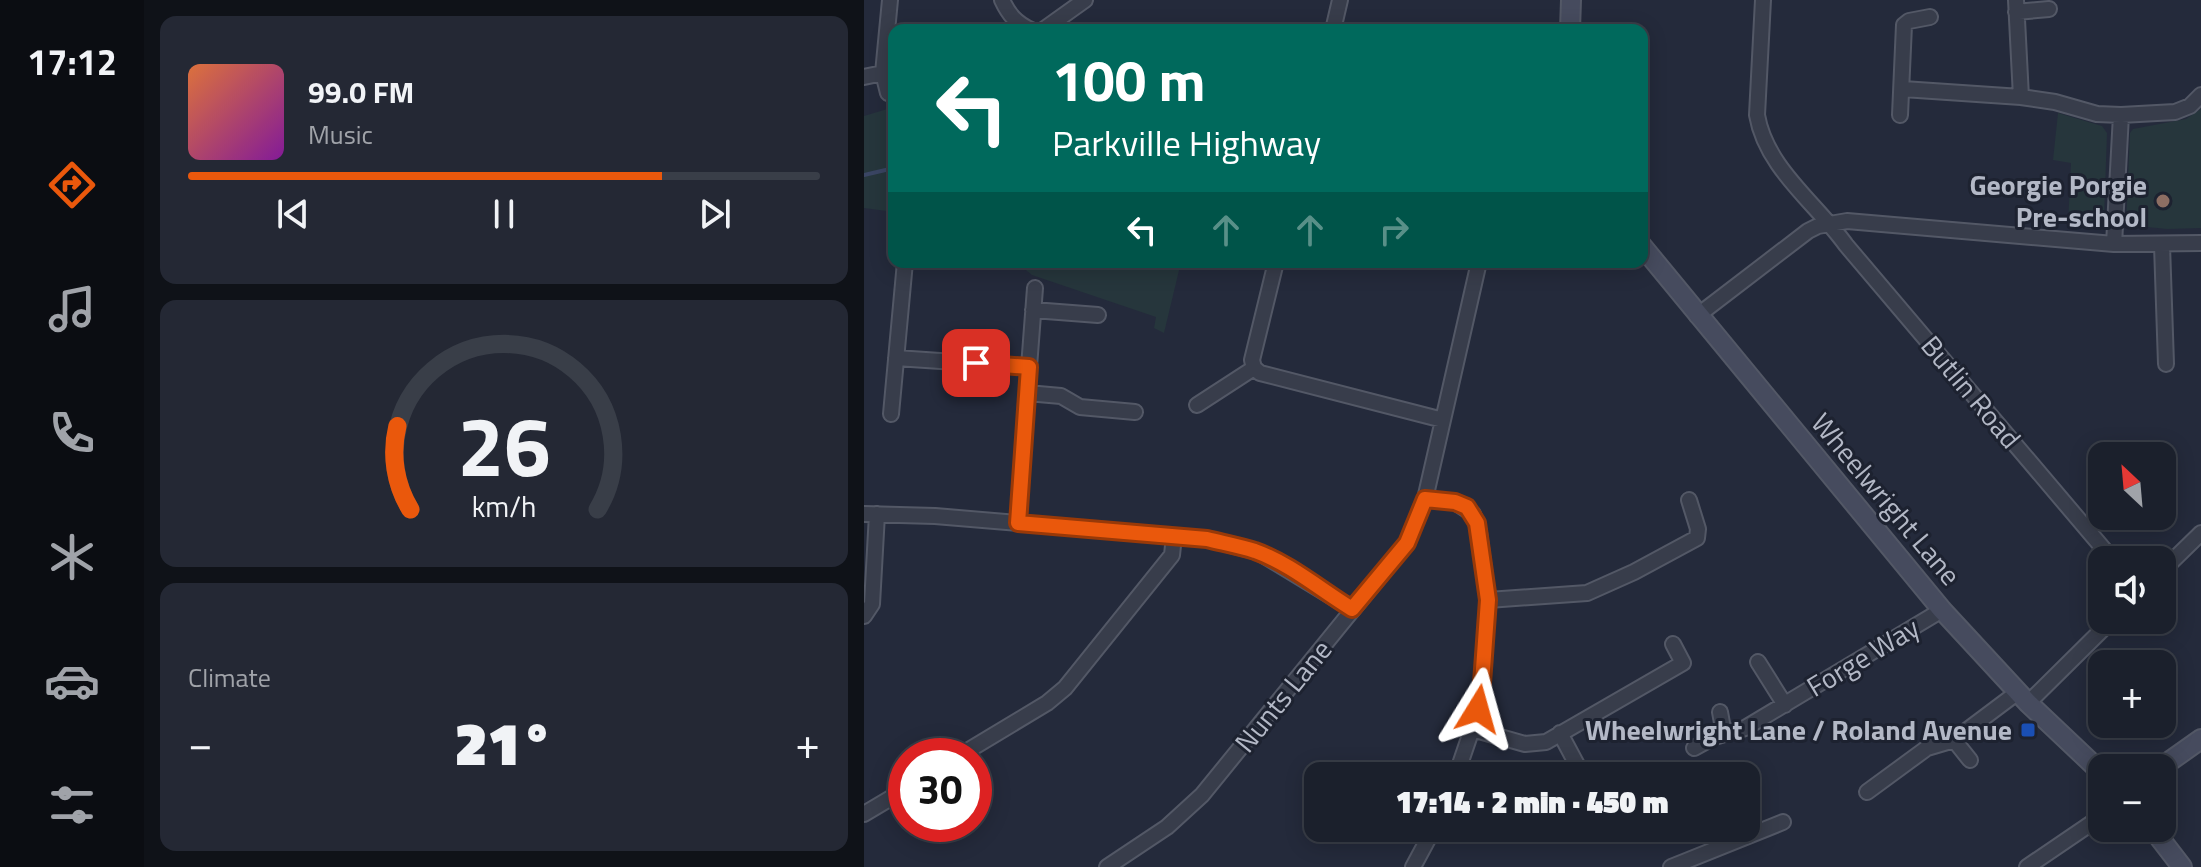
<!DOCTYPE html>
<meta charset="utf-8">
<style>
:root{--surface:#1b202c;--page:#242834;--text:#f1f3f6;--muted:#a0a3a9;--line:#393e48;--accent:#ea580c}
body{margin:0;font-family:"Titillium Web",sans-serif;background:var(--page);color:var(--text);height:100vh;display:flex;flex-direction:column;font-size:30px;white-space:nowrap}
*{box-sizing:border-box;margin:0}
p{font-size:26px;color:var(--muted)}
.icon{flex:none;width:44px;height:44px;fill:none;stroke:currentColor;stroke-width:2;stroke-linecap:round;stroke-linejoin:round}
.map{position:relative;flex:1;overflow:hidden}
.drawer{display:flex;flex-direction:column;gap:16px;padding:16px;background:#0f1218;width:720px}
.drawer>*{flex:none}
.guide{position:absolute;left:24px;top:24px;width:760px;height:244px;border-radius:16px;box-shadow:0 4px 20px #0003,0 0 0 2px var(--line);background:#00695c;color:#fff;overflow:hidden}
.needle{width:52px;rotate:334deg}
.controls{position:absolute;left:1224px;top:442px;display:grid;gap:16px}
.controls a{display:grid;place-items:center;width:88px;height:88px;border-radius:16px;background:var(--surface);box-shadow:0 4px 20px #0003,0 0 0 2px var(--line);font-size:40px}
.speed{position:absolute;left:24px;top:738px;display:flex;gap:16px;font-size:40px;font-weight:700;text-align:center}
.speed>*{display:grid;place-content:center;width:104px;height:104px;border-radius:50%;background:var(--surface);box-shadow:0 4px 20px #0003,0 0 0 2px var(--line);line-height:1}
.speed .limit{border:12px solid #d22;background:#fff;color:#111}
.pin{position:absolute;display:grid;place-items:center;width:68px;height:68px;color:#fff;margin:-34px;border-radius:16px;box-shadow:0 4px 12px #0006}
.me{position:absolute;width:88px;margin:-44px;rotate:8deg;stroke-linejoin:round;filter:drop-shadow(0 0 6px #0008)}
.turn{display:flex;align-items:center;gap:28px;height:168px;padding:0 32px;font-size:36px}
.turn .icon{width:104px;height:104px;stroke-width:2.5}
.turn b{display:block;font-size:56px;line-height:68px}
.lanes{display:flex;align-items:center;height:76px;padding:0 32px;background:#0003;justify-content:center;gap:40px;direction:ltr}
.lanes .off{opacity:.35}
.big{font-size:60px;font-weight:800;line-height:1.1}
.drawer .widget{flex:1;display:flex;flex-direction:column;justify-content:center;gap:12px;min-width:0;padding:0 28px;border-radius:16px;background:var(--page)}
.drawer .dial{align-items:center;gap:0}
.dial svg{height:208px;overflow:visible;fill:none;stroke:var(--line);stroke-width:7;stroke-linecap:round;text-anchor:middle}
.dial text{fill:var(--text);stroke:none}
.song{display:flex;align-items:center;gap:24px}
.cover{width:96px;height:96px;border-radius:12px;background:linear-gradient(135deg,hsl(20 70% 55%),hsl(290 70% 35%))}
.played{height:8px;border-radius:4px;background:linear-gradient(90deg,var(--accent) 75%,var(--line) 75%)}
.keys{display:flex;justify-content:space-around;direction:ltr}
.heat{display:flex;justify-content:space-between;align-items:center;font-size:44px;direction:ltr}
.trip{position:absolute;left:440px;top:762px;width:456px;height:80px;border-radius:16px;background:var(--surface);box-shadow:0 4px 20px #0003,0 0 0 2px var(--line);font-weight:800;line-height:80px;text-align:center}
main{display:flex;flex:1;min-height:0}
.tabs{display:flex;flex-direction:column;width:144px;justify-content:space-around;align-items:center;background:#0b0d12;color:var(--muted)}
.tabs .icon{width:56px;height:56px}
.tabs .current{color:var(--accent)}
.tabs b{font-size:36px;color:var(--text)}
.map>svg:first-child{display:block}
.green{fill:#26363c}
.lines{fill:none;stroke-linecap:round;stroke-linejoin:round}
.stream{stroke:#3a4563;stroke-width:4}
.street-casing{stroke:#535866;stroke-width:18}
.secondary-casing{stroke:#535866;stroke-width:22}
.street{stroke:#383d4b;stroke-width:14}
.secondary{stroke:#464b5e;stroke-width:18}
.route-casing{stroke:#983908;stroke-width:20}
.route{stroke:#ea580c;stroke-width:14}
.education-dot{fill:#8d6e63;stroke:#1d2230;stroke-width:3}
.transit-dot{fill:#1a4fb4;stroke:#1d2230;stroke-width:3}
.labels{text-anchor:middle;stroke-width:6;stroke-linejoin:round;paint-order:stroke}
.poi-label{font-size:28px;font-weight:bold;fill:#b3b8c6;stroke:#1d2230;text-anchor:end}
.street-label{font-size:28px;fill:#b3b8c6;stroke:#1d2230}
</style>
<main>
<nav class="tabs">
<b>17:12</b>
<svg class="icon current" aria-label="directions" viewBox="0 0 24 24"><path d="M12 3l9 9-9 9-9-9zM9 14v-3h6M13 9l2 2-2 2"/></svg>
<svg class="icon" aria-label="music" viewBox="0 0 24 24"><path d="M9 18V5l10-2v13"/><circle cx="6" cy="18" r="3"/><circle cx="16" cy="16" r="3"/></svg>
<svg class="icon" aria-label="phone" viewBox="0 0 24 24"><path d="M5 4h4l2 5-3 2q2 4 5 5l2-3 5 2v4C11 20 4 13 5 4z"/></svg>
<svg class="icon" aria-label="climate" viewBox="0 0 24 24"><path d="M12 3v18M4 7l16 10M4 17L20 7"/></svg>
<svg class="icon" aria-label="car" viewBox="0 0 24 24"><path d="M5 17H2v-5l4-1 3-4h7l3 4 3 1v5h-3M9 17h6M6 11h13"/><circle cx="7" cy="17" r="2"/><circle cx="17" cy="17" r="2"/></svg>
<svg class="icon" aria-label="filters" viewBox="0 0 24 24"><path d="M4 7h16M4 17h16"/><circle cx="9" cy="7" r="2"/><circle cx="15" cy="17" r="2"/></svg>
</nav>
<section class="drawer">
<div class="widget">
<div class="song"><i class="cover"></i><div><b>99.0 FM</b><p>Music</p></div></div>
<div class="played"></div>
<div class="keys"><svg class="icon" aria-label="previous" viewBox="0 0 24 24"><path d="M18 5L8 12l10 7zM5 5v14"/></svg><svg class="icon" aria-label="pause" viewBox="0 0 24 24"><path d="M8 5v14M16 5v14"/></svg><svg class="icon" aria-label="next" viewBox="0 0 24 24"><path d="M6 5l10 7-10 7zM19 5v14"/></svg></div>
</div>
<div class="widget dial"><svg viewBox="0 0 100 80">
<path d="M14 69A42 42 0 1 1 86 69"/>
<path d="M14 69A42 42 0 0 1 9 37" stroke="#ea580c"/>
<text x="50" y="56" font-size="32" font-weight="700">26</text>
<text x="50" y="72" font-size="11">km/h</text>
</svg></div>
<div class="widget"><p>Climate</p>
<div class="heat"><a>−</a><b class="big">21°</b><a>+</a></div>
</div>
</section>
<div class="map">
<svg width="1337" height="867" viewBox="0 0 1337 867">
<rect width="100%" height="100%" fill="#242a3b"/>
<!-- green -->
<path class="green" d="M30 107V212L0 208V116Z
M1337 109V228L1304 229 1262 225 1266 133 1269 129 1322 119Z
M1194 113 1238 126 1243 133 1240 218 1238 224 1235 225 1204 224 1207 163 1189 160Z
M152 262H317L300 333 290 328 292 317 168 275Z"/>
<g class="lines">
<!-- stream -->
<path class="stream" d="M0 175 30 168"/>
<!-- street casing -->
<g class="street-casing">
<path id="street" d="M138 0C145 15 152 23 167 30
M899 0 893 115C902 168 952 203 982 245L1249 560
M1152 0 1157 97
M1152 12 1185 9
M179 30 221 0
M469 30 476 0
M0 77 19 73
M1039 89 1157 97 1191 102 1233 114 1257 115 1311 112 1326 106 1337 95
M24 93 19 73 26 0
M1036 115 1040 25 1045 21 1066 17
M1250 244 1257 115
M1298 245 1302 364
M412 262 388 360 390 368 396 373 579 420
M169 310 234 315
M833 316 944 231 954 226 983 221 1250 244 1337 243
M32 358 165 367 154 523
M165 367 171 288
M163 393 197 396 216 407 271 412
M333 405 390 368
M27 414 41 262
M561 499 591 502 609 514 615 532 624 600 618 683 608 729 592 776
M0 514 71 516 343 539 394 552 488 609
M1298 571 1337 533
M624 600 723 593 770 572 833 538 834 529 825 500
M0 616 8 604 13 514
M894 662 921 705
M1164 703 1248 620
M856 712 860 734
M608 729 661 744 682 742 819 663 809 644
M696 733 719 776
M1090 740 1106 760
M830 748 850 737 881 728 1078 610
M95 756 183 703 201 688 308 555 310 536
M1003 792 1063 748 1090 740 1154 692
M0 814 42 789
M243 867 303 827 338 795 543 543 561 499 615 262
M549 867 570 828
M807 867 919 822
M1163 867 1238 816"/>
</g>
<!-- secondary casing -->
<g class="secondary-casing">
<path id="secondary" d="M706 30 707 0
M778 246 1078 610 1164 703 1238 773
M1296 768 1337 739
M1288 828 1318 867"/>
</g>
<!-- street -->
<use href="#street" class="street"/>
<!-- secondary -->
<use href="#secondary" class="secondary"/>
</g>
<g class="lines">
<!-- route casing -->
<g class="route-casing">
<path id="route" d="M112 363 165 367 154 523 343 539C359 543 375 546 391 551 425 563 457 590 488 609L543 543 561 499 591 502 603 507 613 523 624 600 618 683 614 709"/>
</g>
<!-- route -->
<use href="#route" class="route"/>
</g>
<!-- markers -->
<circle class="education-dot" cx="1299" cy="201" r="8"/>
<rect class="transit-dot" x="1156" y="722" width="16" height="16" rx="4"/>
<g class="labels">
<!-- poi labels -->
<g class="poi-label">
<text x="1283" y="195">Georgie Porgie<tspan x="1283" dy="32">Pre-school</tspan></text>
<text x="1148" y="740">Wheelwright Lane / Roland Avenue</text>
</g>
<!-- street labels -->
<g class="street-label">
<text transform="translate(1107 392) rotate(50)" y="10">Butlin Road</text>
<text transform="translate(1022 499) rotate(50)" y="10">Wheelwright Lane</text>
<text transform="translate(999 657) rotate(-31)" y="10">Forge Way</text>
<text transform="translate(419 696) rotate(-51)" y="10">Nunts Lane</text>
</g>
</g>
</svg>
<div class="controls">
<a><svg class="needle" viewBox="-14 -14 28 28"><path d="M0-13l5 13h-10z" fill="#e53935"/><path d="M0 13l5-13h-10z" fill="#a0a3a9"/></svg></a>
<a><svg class="icon" aria-label="sound" viewBox="0 0 24 24"><path d="M4 9h4l5-4v14l-5-4H4zM17 9q2 3 0 6"/></svg></a>
<a>+</a>
<a>−</a>
</div>
<div class="speed"><div class="limit">30</div></div>
<div class="pin" style="left:112px;top:363px;background:#d93025"><svg class="icon" aria-label="arrive" viewBox="0 0 24 24"><path d="M6 21V4h12l-3 4 3 4H6"/></svg></div>
<svg class="me" style="left:614px;top:709px" viewBox="-20 -20 40 40"><path d="M0-17L14 15 0 8-14 15z" fill="#ea580c" stroke="#fff" stroke-width="4"/></svg>
<div class="trip">17:14 · 2 min · 450 m</div>
<div class="guide">
<div class="turn"><svg class="icon" aria-label="left" viewBox="0 0 24 24"><path d="M17 20v-9H6M10 6l-5 5 5 5"/></svg><div><b>100 m</b>Parkville Highway</div></div>
<div class="lanes"><svg class="icon" aria-label="left" viewBox="0 0 24 24"><path d="M17 20v-9H6M10 6l-5 5 5 5"/></svg><svg class="icon off" aria-label="ahead" viewBox="0 0 24 24"><path d="M12 20V5M6 11l6-6 6 6"/></svg><svg class="icon off" aria-label="ahead" viewBox="0 0 24 24"><path d="M12 20V5M6 11l6-6 6 6"/></svg><svg class="icon off" aria-label="right" viewBox="0 0 24 24"><path d="M7 20v-9h11M14 6l5 5-5 5"/></svg></div>
</div>
</div>
</main>
